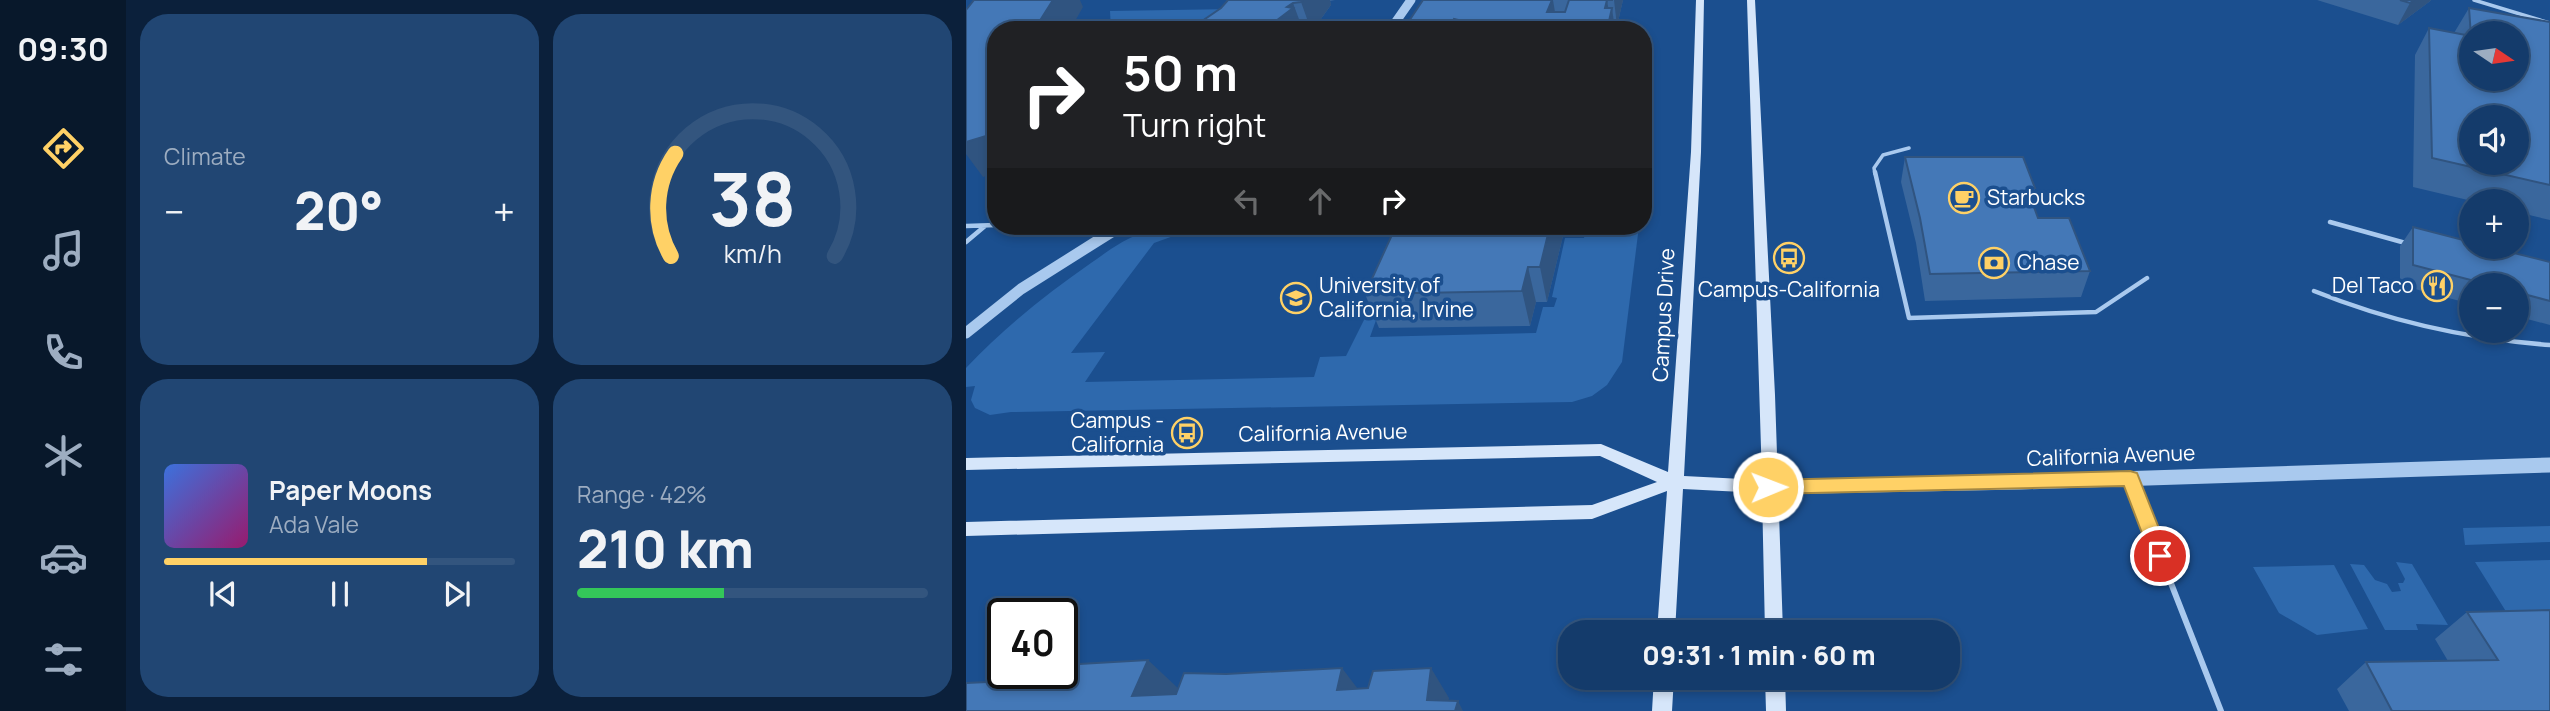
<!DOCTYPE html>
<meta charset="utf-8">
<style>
:root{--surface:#143b6b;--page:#214673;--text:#f1f3f6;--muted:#9dadc1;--line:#33557e;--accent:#ffd166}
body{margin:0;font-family:Manrope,sans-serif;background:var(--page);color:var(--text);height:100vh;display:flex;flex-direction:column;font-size:26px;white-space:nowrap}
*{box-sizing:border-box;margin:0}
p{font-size:23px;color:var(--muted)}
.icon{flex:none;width:38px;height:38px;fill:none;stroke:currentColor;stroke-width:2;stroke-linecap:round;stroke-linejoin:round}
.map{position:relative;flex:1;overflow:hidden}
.drawer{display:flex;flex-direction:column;gap:14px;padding:14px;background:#0b203b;width:840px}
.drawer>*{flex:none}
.guide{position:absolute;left:21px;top:21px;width:665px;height:214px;border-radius:28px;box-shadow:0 4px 10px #0003,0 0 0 2px var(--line);background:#202124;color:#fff;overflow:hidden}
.needle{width:46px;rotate:103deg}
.controls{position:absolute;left:1493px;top:21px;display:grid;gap:14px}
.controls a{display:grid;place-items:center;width:70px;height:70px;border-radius:50%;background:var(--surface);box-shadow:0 4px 10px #0003,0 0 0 2px var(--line);font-size:35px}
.speed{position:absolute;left:21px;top:598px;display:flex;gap:14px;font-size:35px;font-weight:700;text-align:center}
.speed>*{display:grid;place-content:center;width:91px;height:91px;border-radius:50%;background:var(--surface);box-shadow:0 4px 10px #0003,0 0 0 2px var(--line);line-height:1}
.speed .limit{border:4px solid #111;border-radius:10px;background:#fff;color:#111}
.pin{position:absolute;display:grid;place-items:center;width:60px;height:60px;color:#fff;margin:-30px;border:4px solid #fff;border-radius:50%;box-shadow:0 2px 7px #0007}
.me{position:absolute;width:77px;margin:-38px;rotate:89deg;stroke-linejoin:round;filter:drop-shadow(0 0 5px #0008)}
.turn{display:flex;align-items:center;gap:24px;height:147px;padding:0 21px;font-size:32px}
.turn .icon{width:91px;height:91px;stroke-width:2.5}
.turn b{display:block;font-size:49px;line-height:60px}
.lanes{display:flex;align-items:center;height:66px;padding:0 21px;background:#0003;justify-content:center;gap:35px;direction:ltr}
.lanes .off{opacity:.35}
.big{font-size:52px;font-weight:800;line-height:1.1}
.drawer .tile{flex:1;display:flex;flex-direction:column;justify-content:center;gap:10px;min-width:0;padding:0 24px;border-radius:28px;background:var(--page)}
.drawer .dial{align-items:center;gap:0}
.dial svg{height:182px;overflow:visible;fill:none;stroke:var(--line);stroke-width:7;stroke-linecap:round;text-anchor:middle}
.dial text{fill:var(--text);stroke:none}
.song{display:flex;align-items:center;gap:21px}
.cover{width:84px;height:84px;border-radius:10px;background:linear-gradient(135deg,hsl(220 70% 55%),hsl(320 70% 35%))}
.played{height:7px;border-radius:4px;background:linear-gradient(90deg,var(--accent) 75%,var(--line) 75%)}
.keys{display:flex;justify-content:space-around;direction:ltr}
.heat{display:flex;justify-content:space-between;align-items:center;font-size:38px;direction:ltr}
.charge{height:10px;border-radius:5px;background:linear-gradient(90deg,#34c759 42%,var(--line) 0)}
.drawer .tiles{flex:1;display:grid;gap:14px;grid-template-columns:repeat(2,1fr)}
.trip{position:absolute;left:592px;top:620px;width:402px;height:70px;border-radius:28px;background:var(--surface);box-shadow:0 4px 10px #0003,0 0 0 2px var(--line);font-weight:800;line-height:70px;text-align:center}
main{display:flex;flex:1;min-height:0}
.tab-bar{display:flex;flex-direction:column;width:126px;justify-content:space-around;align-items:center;background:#08182b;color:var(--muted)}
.tab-bar .icon{width:49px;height:49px}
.tab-bar .active{color:var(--accent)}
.tab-bar b{font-size:32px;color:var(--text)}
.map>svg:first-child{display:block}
.green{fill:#2e69ad}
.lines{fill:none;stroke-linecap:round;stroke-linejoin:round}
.service-far2{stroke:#a9c9ee;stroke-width:3.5}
.service-far1{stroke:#a9c9ee;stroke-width:4.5}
.service{stroke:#a9c9ee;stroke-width:6}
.tertiary-far2{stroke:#a9c9ee;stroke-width:9}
.tertiary-far1{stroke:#a9c9ee;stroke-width:11}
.tertiary{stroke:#a9c9ee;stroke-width:15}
.secondary{fill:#d6e6fa;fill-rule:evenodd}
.wall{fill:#3a679d}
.shaded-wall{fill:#305480}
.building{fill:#4478b7;stroke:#305480;stroke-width:2;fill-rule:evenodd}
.route{fill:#ffd166;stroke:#a68842;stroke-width:2}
.labels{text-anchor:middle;stroke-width:7;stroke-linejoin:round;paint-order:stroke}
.poi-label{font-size:21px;fill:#fff;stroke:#1b4f8f;text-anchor:start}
.street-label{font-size:21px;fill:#fff;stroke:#1b4f8f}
</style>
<main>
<nav class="tab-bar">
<b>09:30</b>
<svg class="icon active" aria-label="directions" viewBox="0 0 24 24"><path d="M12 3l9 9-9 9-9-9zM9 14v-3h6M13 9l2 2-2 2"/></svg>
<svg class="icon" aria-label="music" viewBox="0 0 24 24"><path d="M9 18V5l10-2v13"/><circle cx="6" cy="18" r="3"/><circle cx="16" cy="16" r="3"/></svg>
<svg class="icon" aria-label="phone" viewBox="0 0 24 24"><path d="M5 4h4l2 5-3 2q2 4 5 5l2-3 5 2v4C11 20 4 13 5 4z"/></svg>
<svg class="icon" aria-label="climate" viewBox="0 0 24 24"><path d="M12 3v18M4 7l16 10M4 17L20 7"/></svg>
<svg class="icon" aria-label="car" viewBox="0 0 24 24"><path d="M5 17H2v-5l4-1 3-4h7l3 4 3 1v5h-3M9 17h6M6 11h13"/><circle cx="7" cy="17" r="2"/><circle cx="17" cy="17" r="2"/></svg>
<svg class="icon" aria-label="filters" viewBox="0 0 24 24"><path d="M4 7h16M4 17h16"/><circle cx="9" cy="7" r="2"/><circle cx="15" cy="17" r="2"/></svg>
</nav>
<section class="drawer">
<div class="tiles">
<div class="tile"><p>Climate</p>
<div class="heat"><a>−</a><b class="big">20°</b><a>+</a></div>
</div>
<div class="tile dial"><svg viewBox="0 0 100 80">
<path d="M14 69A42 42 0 1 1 86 69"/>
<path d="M14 69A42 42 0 0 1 16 24" stroke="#ffd166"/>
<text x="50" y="56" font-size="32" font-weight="700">38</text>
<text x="50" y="72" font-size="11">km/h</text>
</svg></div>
<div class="tile">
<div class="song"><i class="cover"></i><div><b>Paper Moons</b><p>Ada Vale</p></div></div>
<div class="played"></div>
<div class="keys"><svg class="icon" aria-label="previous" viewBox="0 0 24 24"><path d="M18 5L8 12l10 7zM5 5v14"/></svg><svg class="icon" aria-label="pause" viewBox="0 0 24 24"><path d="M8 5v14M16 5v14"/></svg><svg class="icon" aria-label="next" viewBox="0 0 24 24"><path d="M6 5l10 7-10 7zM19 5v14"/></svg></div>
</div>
<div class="tile"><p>Range · 42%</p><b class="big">210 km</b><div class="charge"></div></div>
</div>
</section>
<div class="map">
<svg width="1584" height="711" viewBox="0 0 1584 711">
<rect width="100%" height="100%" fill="#1b4f8f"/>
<!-- green -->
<path class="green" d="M267 9 249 30H145L144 11Z
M620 226H673L656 362 641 385 626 396 606 402 45 412 24 415 9 408 5 400 9 386 0 387V368C38 328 79 295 125 263 141 252 161 236 181 232 193 229 202 231 213 234L188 243 105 353 139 352 119 382 348 377 354 357 380 356 404 308 414 309 404 337 570 333 577 307H588L591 298 586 297 599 238H618Z
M1584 526V542L1499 545 1497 528Z
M1584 560V629H1551L1509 562Z
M1430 562 1446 564 1482 625 1450 624 1452 630H1419L1384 564 1398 565 1409 580 1421 584 1426 592 1435 591 1432 583H1437L1439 579Z
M1368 565 1402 629 1351 635 1313 613 1287 567Z"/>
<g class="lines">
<!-- service-far2 -->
<path class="service-far2" d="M1508 0 1584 23
M909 174 908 168 917 155 943 148"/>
<!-- service-far1 -->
<path class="service-far1" d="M909 172 943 318 1130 312 1181 278
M1364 222 1443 244
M0 226 30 225
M135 226 148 228
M0 242 19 226
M1348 291C1425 322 1502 339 1584 345"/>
<!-- service -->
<path class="service" d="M1165 481 1255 711"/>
<!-- tertiary-far2 -->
<path class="tertiary-far2" d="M424 30 445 0"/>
<!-- tertiary-far1 -->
<path class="tertiary-far1" d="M0 333 55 289 155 226"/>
<!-- tertiary -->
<path class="tertiary" d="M802 487 1055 482 1584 465"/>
<!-- secondary -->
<path class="secondary" d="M730 0H738L735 152 718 476 796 480 781 0H789L809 395 817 632H799L796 493 717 489 709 632H691L701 491 626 519 0 536V522L626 505 691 482 634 456 0 470V458L635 444 702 472 725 152Z
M688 677H708L706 711H686Z
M799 677H819L820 711H800Z"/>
</g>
<!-- wall -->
<path class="wall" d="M262 0H369L364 1 365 5 347 30H223L255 8Z
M457 0H657L651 26H648L649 30H444L443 28 445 25 443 21Z
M1351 0H1465L1463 2 1432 25Z
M1503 8 1584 22V220L1550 212V201H1506L1447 187 1449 55 1463 28 1488 33Z
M939 157 1069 188 1066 200 1072 218 1124 271 1115 297 959 301 950 243 935 182Z
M430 226H616L614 236H597L581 302H570L564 326 413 328 399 294Z
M1447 227 1584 262V325L1550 316V285H1505V304L1434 285V246Z
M1501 612 1584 711H1383L1371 689 1400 662 1482 661 1469 639Z"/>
<!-- shaded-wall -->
<path class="shaded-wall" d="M87 0H114L117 7 104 30H68Z
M337 0H364L365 5 347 30H345L335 2Z
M586 0H587L591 24 581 12Z
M641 0 644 18 646 8 649 30H641L639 8Z
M648 0H657L651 26Z
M1448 0H1465L1463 2 1432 25 1444 3Z
M327 3 337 30H298L321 7Z
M488 19 491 30H484V27Z
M30 133V173L17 177 0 154V142Z
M584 226H595L597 236 581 302 574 267Z
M613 226H616L614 236Z
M562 267 570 302 564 326 556 291Z
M182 660 214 690 205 711 166 696Z
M376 668 398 697 371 690Z
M465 668 483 698 481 711 461 700Z
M492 701 497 711H489Z"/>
<!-- building -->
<path class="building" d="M8 0H87L68 30H30V133L0 142V10Z
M262 0H337L335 2 327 3 321 7 327 8 298 30H223L255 8Z
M457 0H586L581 12H599L603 0H647H641L639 8H646L641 30H550L553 23 498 25 500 22 488 19 484 27 443 28 447 21H443Z
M1434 0H1448L1444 3Z
M1503 8 1584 22V185L1466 158 1463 28 1505 36ZM1505 33H1550V79H1505ZM1505 117H1550V163H1505Z
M939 157H1057L1069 188H1061L1072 218H1103L1124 271 964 274 954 218Z
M430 226H584L574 267H562L556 291 399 294Z
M1447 227 1505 242V247H1524L1584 262V301L1550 292V285H1524L1447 265Z
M1584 610V711H1426L1400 662 1532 660 1501 612Z
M182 660 166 696 210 694 218 673 260 674 376 668 371 690 402 688 407 671 465 668 461 700 492 701 489 711H0V683L21 682 29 668H37V674H96V665Z"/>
<!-- route -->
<path class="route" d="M1164 471 1171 473 1173 478 1204 556 1201 562 1194 564 1187 562 1158 486 802 494 796 492 793 487 796 482 802 480Z"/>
<!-- icons -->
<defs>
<g id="cafe-ring" transform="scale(1.575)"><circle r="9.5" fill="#1b4f8f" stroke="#ffd166" stroke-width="1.5"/><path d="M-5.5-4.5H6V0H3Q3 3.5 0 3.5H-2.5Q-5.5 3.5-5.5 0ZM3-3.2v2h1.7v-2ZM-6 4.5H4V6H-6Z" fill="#ffd166"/></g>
<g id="bus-ring" transform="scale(1.575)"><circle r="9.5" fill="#1b4f8f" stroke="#ffd166" stroke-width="1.5"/><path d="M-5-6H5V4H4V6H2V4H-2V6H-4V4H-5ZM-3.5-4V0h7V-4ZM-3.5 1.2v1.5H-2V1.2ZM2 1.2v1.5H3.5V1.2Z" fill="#ffd166"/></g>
<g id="bank-ring" transform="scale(1.575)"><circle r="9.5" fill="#1b4f8f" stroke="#ffd166" stroke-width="1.5"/><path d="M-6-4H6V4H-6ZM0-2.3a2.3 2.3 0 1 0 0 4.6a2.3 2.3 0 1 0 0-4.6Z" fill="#ffd166"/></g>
<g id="restaurant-ring" transform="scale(1.575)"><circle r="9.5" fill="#1b4f8f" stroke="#ffd166" stroke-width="1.5"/><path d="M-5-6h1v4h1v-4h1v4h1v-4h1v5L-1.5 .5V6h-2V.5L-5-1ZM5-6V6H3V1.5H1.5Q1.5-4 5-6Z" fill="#ffd166"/></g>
<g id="university-ring" transform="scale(1.575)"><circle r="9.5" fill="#1b4f8f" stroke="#ffd166" stroke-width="1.5"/><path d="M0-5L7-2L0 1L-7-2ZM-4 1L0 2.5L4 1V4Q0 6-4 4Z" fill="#ffd166"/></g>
</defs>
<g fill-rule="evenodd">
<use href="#cafe-ring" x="998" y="198"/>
<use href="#bus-ring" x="823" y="258"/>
<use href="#bank-ring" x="1028" y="263"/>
<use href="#restaurant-ring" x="1471" y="286"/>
<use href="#university-ring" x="330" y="298"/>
<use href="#bus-ring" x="221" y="433"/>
</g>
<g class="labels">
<!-- poi labels -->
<g class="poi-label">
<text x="1021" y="205">Starbucks</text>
<text x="1051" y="270">Chase</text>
<text x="353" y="293">University of<tspan x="353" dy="24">California, Irvine</tspan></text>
<text x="1448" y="293" text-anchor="end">Del Taco</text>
<text x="823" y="297" text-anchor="middle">Campus-California</text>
<text x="198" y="428" text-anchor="end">Campus -<tspan x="198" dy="24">California</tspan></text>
</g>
<!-- street labels -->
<g class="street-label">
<text transform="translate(698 315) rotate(-87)" y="7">Campus Drive</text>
<text transform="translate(357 433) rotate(-1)" y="7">California Avenue</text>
<text transform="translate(1145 456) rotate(-2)" y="7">California Avenue</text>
</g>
</g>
</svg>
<div class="controls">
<a><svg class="needle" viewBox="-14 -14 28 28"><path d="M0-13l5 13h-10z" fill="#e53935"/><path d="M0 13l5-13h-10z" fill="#9dadc1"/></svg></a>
<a><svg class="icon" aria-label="sound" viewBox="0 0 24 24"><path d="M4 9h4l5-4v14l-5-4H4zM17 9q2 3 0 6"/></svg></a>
<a>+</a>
<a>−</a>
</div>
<div class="speed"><div class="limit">40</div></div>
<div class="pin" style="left:1194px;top:556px;background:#d93025"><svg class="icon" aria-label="arrive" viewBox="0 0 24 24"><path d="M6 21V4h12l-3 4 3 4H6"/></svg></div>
<svg class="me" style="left:802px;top:487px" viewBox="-20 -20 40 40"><circle r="17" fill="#ffd166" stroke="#fff" stroke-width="3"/><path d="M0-11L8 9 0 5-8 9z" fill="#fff"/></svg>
<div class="trip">09:31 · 1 min · 60 m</div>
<div class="guide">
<div class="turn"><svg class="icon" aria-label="right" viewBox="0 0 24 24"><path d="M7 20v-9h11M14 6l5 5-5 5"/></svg><div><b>50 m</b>Turn right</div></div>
<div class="lanes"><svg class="icon off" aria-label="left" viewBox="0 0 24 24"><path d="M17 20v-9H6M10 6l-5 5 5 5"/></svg><svg class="icon off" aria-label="ahead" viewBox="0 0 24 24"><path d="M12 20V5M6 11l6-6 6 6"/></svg><svg class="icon" aria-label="right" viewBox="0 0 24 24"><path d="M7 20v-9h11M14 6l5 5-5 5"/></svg></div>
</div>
</div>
</main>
